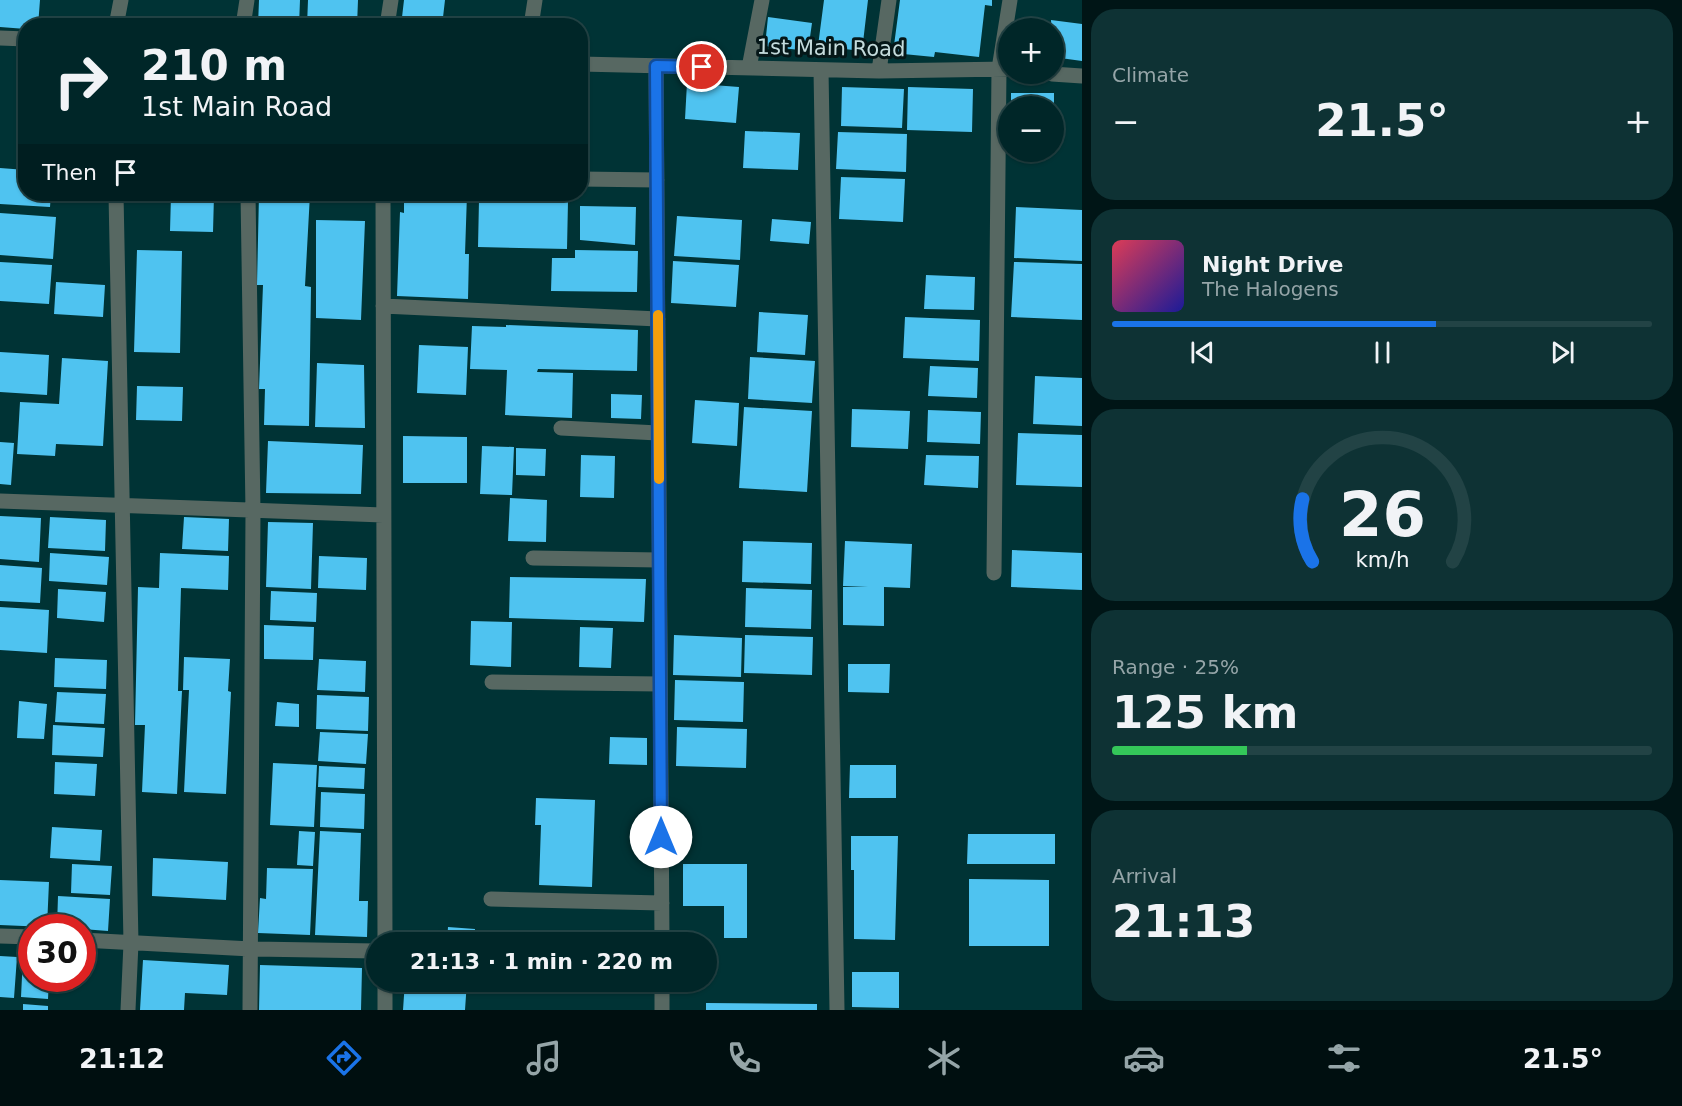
<!DOCTYPE html>
<meta charset="utf-8">
<style>
:root{--surface:#002628;--page:#0e3234;--text:#f1f3f6;--muted:#95a5a8;--line:#224345;--accent:#1a73e8}
body{margin:0;font-family:"DejaVu Sans",sans-serif;background:var(--page);color:var(--text);height:100vh;display:flex;flex-direction:column;font-size:22px;white-space:nowrap}
*{box-sizing:border-box;margin:0}
p{font-size:20px;color:var(--muted)}
.icon{flex:none;width:33px;height:33px;fill:none;stroke:currentColor;stroke-width:2;stroke-linecap:round;stroke-linejoin:round}
.map{position:relative;flex:1;overflow:hidden}
.details{display:flex;flex-direction:column;gap:9px;padding:9px;background:#001516;width:600px}
.details>*{flex:none}
.top-card{position:absolute;left:18px;top:18px;width:570px;height:183px;border-radius:24px;box-shadow:0 2px 4px #0004,0 0 0 2px var(--line);background:#002628;color:var(--text);overflow:hidden}
.tools{position:absolute;left:998px;top:18px;display:grid;gap:12px}
.tools a{display:grid;place-items:center;width:66px;height:66px;border-radius:50%;background:var(--surface);box-shadow:0 2px 4px #0004,0 0 0 2px var(--line);font-size:30px}
.speed{position:absolute;left:18px;top:914px;display:flex;gap:12px;font-size:30px;font-weight:700;text-align:center}
.speed>*{display:grid;place-content:center;width:78px;height:78px;border-radius:50%;background:var(--surface);box-shadow:0 2px 4px #0004,0 0 0 2px var(--line);line-height:1}
.speed .limit{border:9px solid #d22;background:#fff;color:#111}
.pin{position:absolute;display:grid;place-items:center;width:51px;height:51px;color:#fff;margin:-26px;border:3px solid #fff;border-radius:50%;box-shadow:0 2px 6px #0007}
.me{position:absolute;width:66px;margin:-33px;rotate:0deg;stroke-linejoin:round;filter:drop-shadow(0 0 4px #0008)}
.turn{display:flex;align-items:center;gap:21px;height:126px;padding:0 24px;font-size:27px}
.turn .icon{width:78px;height:78px;stroke-width:2.5}
.turn b{display:block;font-size:42px;line-height:51px}
.then{display:flex;align-items:center;height:57px;padding:0 24px;background:#0003;gap:12px;font-size:22px}
.big{font-size:45px;font-weight:600;line-height:1.1}
.details .widget{flex:1;display:flex;flex-direction:column;justify-content:center;gap:9px;min-width:0;padding:0 21px;border-radius:24px;background:var(--page)}
.details .dial{align-items:center;gap:0}
.dial svg{height:156px;overflow:visible;fill:none;stroke:var(--line);stroke-width:7;stroke-linecap:round;text-anchor:middle}
.dial text{fill:var(--text);stroke:none}
.song{display:flex;align-items:center;gap:18px}
.cover{width:72px;height:72px;border-radius:9px;background:linear-gradient(135deg,hsl(350 70% 55%),hsl(240 70% 35%))}
.played{height:6px;border-radius:3px;background:linear-gradient(90deg,var(--accent) 60%,var(--line) 60%)}
.keys{display:flex;justify-content:space-around;direction:ltr}
.heat{display:flex;justify-content:space-between;align-items:center;font-size:33px;direction:ltr}
.charge{height:9px;border-radius:4px;background:linear-gradient(90deg,#34c759 25%,var(--line) 0)}
.trip{position:absolute;left:366px;top:932px;width:351px;height:60px;border-radius:30px;background:var(--surface);box-shadow:0 2px 4px #0004,0 0 0 2px var(--line);font-weight:600;line-height:60px;text-align:center}
.tabs{display:flex;height:96px;justify-content:space-around;align-items:center;background:#000f10;color:var(--muted)}
.tabs .icon{width:42px;height:42px}
.tabs .current{color:var(--accent)}
.tabs b{font-size:27px;color:var(--text)}
main{display:flex;flex:1;min-height:0}
.map>svg:first-child{display:block}
.building{fill:#4fc3f0}
.lines{fill:none;stroke-linecap:round;stroke-linejoin:round}
.minor{stroke:#576862;stroke-width:15}
.route-casing{stroke:#114b97;stroke-width:15}
.route{stroke:#1a73e8;stroke-width:10}
.slow{stroke:#f59e0b;stroke-width:10}
.labels{text-anchor:middle;stroke-width:6;stroke-linejoin:round;paint-order:stroke}
.street-label{font-size:21px;fill:#c4dbdc;stroke:#051718}
</style>
<main>
<div class="map">
<svg width="1082" height="1010" viewBox="0 0 1082 1010">
<rect width="100%" height="100%" fill="#003335"/>
<!-- building -->
<path class="building" d="M0 0H40L38 26H26V29L0 27Z
M259 0H300L299 26H258Z
M308 0H358L357 26H307Z
M404 0H445L442 26H401Z
M824 0H868L862 51 818 46Z
M900 0H992V6L985 5 979 57 935 52 934 57 893 53Z
M768 17 812 23 808 51 765 46Z
M1051 20 1082 24V61L1053 57Z
M687 83 739 87 736 123 685 119Z
M842 87 904 89 902 128 841 126Z
M908 87 973 89 972 132 907 130Z
M1011 93H1054V106H1011Z
M745 131 800 133 798 170 743 168Z
M838 132 907 134 906 172 836 169Z
M0 168 26 170V194H51L50 207 0 204Z
M841 177 905 179 903 222 839 219Z
M259 194H310L305 286 311 287 309 426 264 425 265 389H259L263 285H257Z
M404 194H467L465 254H469L468 299 397 296 400 212 404 213Z
M171 195H214L213 232 170 231Z
M479 200 568 201 567 249 478 247Z
M580 206 636 207 635 245 580 240Z
M1016 207 1082 210V261L1014 258Z
M0 213 56 217 53 259 0 255Z
M677 216 742 220 740 260 674 256Z
M772 219 811 222 809 244 770 241Z
M316 220 365 221 361 320 316 318Z
M137 250 182 251 180 353 134 352Z
M575 250 638 251 637 292 551 291 552 258H575Z
M673 261 739 265 736 307 671 303Z
M0 262 52 265 49 304 0 301Z
M1014 262 1082 264V320L1011 317Z
M926 275 975 277 974 310 924 309Z
M56 282 105 285 103 317 54 314Z
M759 312 808 315 805 355 757 352Z
M905 317 980 320 979 361 903 358Z
M506 325 638 330 637 371 538 369 537 372 573 373 572 418 505 415 507 370 470 369 472 326 506 327Z
M419 345 468 347 466 395 417 393Z
M0 352 49 355 47 395 0 392Z
M750 357 815 361 812 403 748 399Z
M62 358 108 361 103 446 56 444 55 456 17 454 20 402 59 404Z
M317 363 364 365 365 428 315 427Z
M930 366 978 368 977 398 928 396Z
M1035 376 1082 378V426L1033 424Z
M137 386 183 387 182 421 136 420Z
M611 394 642 395 641 419 611 418Z
M695 400 739 403 737 446 692 443Z
M744 407 812 411 807 492 739 488Z
M852 409 910 411 908 449 851 447Z
M928 410 981 412 980 444 927 442Z
M1018 433 1082 435V487L1016 485Z
M403 436 467 437V483H403Z
M268 441 363 445 361 494 266 493Z
M0 442 14 443 11 485 0 484Z
M482 446 514 447 512 495 480 494Z
M516 448 546 449 545 476 516 475Z
M581 455 615 456 614 498 580 497Z
M926 455 979 456 978 488 924 485Z
M510 498 547 500 546 542 508 541Z
M0 516 41 518 39 562 0 559Z
M50 517 106 520 105 551 48 548Z
M184 517 229 519 228 551 182 549Z
M268 522 313 523 311 589 266 587Z
M743 541 812 543 811 584 742 582Z
M845 541 912 544 910 588 884 587V626L843 625V587H868L843 586Z
M1012 550 1082 553V590L1011 587Z
M50 553 109 557 107 585 49 581Z
M160 553 229 556 228 590 181 588 178 691H182L177 794 142 792 145 725H135L138 587 159 588Z
M319 556 367 558 366 590 318 588Z
M0 565 42 568 40 603 0 601Z
M510 577 646 579 644 622 509 618Z
M746 588 812 590 811 629 745 627Z
M58 589 106 592 104 622 57 618Z
M271 591 317 593 316 622 270 620Z
M0 607 49 610 47 653 0 650Z
M471 621 512 622 511 667 470 665Z
M264 625 314 627 313 660 264 659Z
M580 627 613 628 611 668 579 667Z
M674 635 742 638 741 677 673 675Z
M745 635 813 637 812 675 744 673Z
M184 657 230 659 228 691 231 692 226 794 184 792 189 690H183Z
M55 658 107 660 106 689 54 687Z
M319 659 366 661 365 692 317 690Z
M848 664H890L889 693 848 692Z
M675 680 744 682 743 722 674 720Z
M57 692 106 694 104 724 55 722Z
M317 695 369 697 368 731 316 729Z
M19 701 47 704 44 739 17 738Z
M277 702 299 704V727L275 726Z
M53 725 105 728 103 757 52 755Z
M677 727 747 729 746 768 676 766Z
M320 732 368 734 366 764 318 761Z
M610 737 647 738V765L609 764Z
M55 762 97 764 95 796 54 794Z
M273 763 317 765 314 827 270 825Z
M850 765H896V798H849Z
M319 766 365 768 364 789 318 787Z
M321 792 365 794 364 829 320 827Z
M536 798 595 800 592 887 539 885 541 825H535Z
M52 827 102 830 100 861 50 858Z
M299 831 315 832 313 866 297 865Z
M320 831 361 833 359 901H368L367 937 315 935Z
M968 834H1055V864H967Z
M851 836H898L895 940 854 939V870H851Z
M153 858 228 862 226 900 152 896Z
M72 864 112 866 110 895 71 893Z
M683 864H747V938H724V906H683Z
M267 868 313 869 310 935 258 933 260 898 266 899Z
M969 879 1049 880V946H969Z
M0 880 49 882 47 927 0 925Z
M58 896 110 899 108 931 57 927Z
M448 927 475 929 474 942H447Z
M0 956 17 957 14 998 0 997Z
M23 956 32 957V978H49L48 999 21 997Z
M143 960 229 965 227 995 185 993 184 1010H140Z
M260 965 362 968 361 1010H259Z
M852 972H899V1008L852 1007Z
M405 981H467L465 1010H403Z
M706 1003 817 1004V1010H706Z
M23 1004 48 1006V1010H23Z"/>
<g class="lines">
<!-- minor -->
<path class="minor" d="M116 26 121 0
M243 26 247 0
M387 26 391 0
M531 26 535 0
M0 38 26 39
M580 64 879 71 1008 69
M656 66 662 942
M749 68 762 0
M821 70 837 1010
M879 71 889 0
M1052 74 1082 76
M580 179 657 180
M116 194 131 943 128 1010
M248 194 253 511 250 1010
M383 194 385 942
M383 306 658 319
M561 428 658 433
M0 501 383 515
M533 558 659 560
M994 573 999 69 1010 0
M492 682 660 684
M491 899 662 903
M0 936 32 937
M82 940 251 949 376 951
M385 981V1010
M662 981V1010"/>
</g>
<g class="lines">
<!-- route casing -->
<g class="route-casing">
<path id="route" d="M661 837 656 66 702 67"/>
</g>
<!-- route -->
<use href="#route" class="route"/>
<!-- slow -->
<path class="slow" d="M658 315 659 479"/>
</g>
<g class="labels">
<!-- street labels -->
<g class="street-label">
<text transform="translate(831 48) rotate(1)" y="7">1st Main Road</text>
</g>
</g>
</svg>
<div class="tools">
<a>+</a>
<a>−</a>
</div>
<div class="speed"><div class="limit">30</div></div>
<div class="pin" style="left:702px;top:67px;background:#d93025"><svg class="icon" aria-label="arrive" viewBox="0 0 24 24"><path d="M6 21V4h12l-3 4 3 4H6"/></svg></div>
<svg class="me" style="left:661px;top:837px" viewBox="-20 -20 40 40"><circle r="19" fill="#fff"/><path d="M0-13L10 11 0 6-10 11z" fill="#1a73e8"/></svg>
<div class="trip">21:13 · 1 min · 220 m</div>
<div class="top-card">
<div class="turn"><svg class="icon" aria-label="right" viewBox="0 0 24 24"><path d="M7 20v-9h11M14 6l5 5-5 5"/></svg><div><b>210 m</b>1st Main Road</div></div>
<div class="then">Then<svg class="icon" aria-label="arrive" viewBox="0 0 24 24"><path d="M6 21V4h12l-3 4 3 4H6"/></svg></div>
</div>
</div>
<section class="details">
<div class="widget"><p>Climate</p>
<div class="heat"><a>−</a><b class="big">21.5°</b><a>+</a></div>
</div>
<div class="widget">
<div class="song"><i class="cover"></i><div><b>Night Drive</b><p>The Halogens</p></div></div>
<div class="played"></div>
<div class="keys"><svg class="icon" aria-label="previous" viewBox="0 0 24 24"><path d="M18 5L8 12l10 7zM5 5v14"/></svg><svg class="icon" aria-label="pause" viewBox="0 0 24 24"><path d="M8 5v14M16 5v14"/></svg><svg class="icon" aria-label="next" viewBox="0 0 24 24"><path d="M6 5l10 7-10 7zM19 5v14"/></svg></div>
</div>
<div class="widget dial"><svg viewBox="0 0 100 80">
<path d="M14 69A42 42 0 1 1 86 69"/>
<path d="M14 69A42 42 0 0 1 9 37" stroke="#1a73e8"/>
<text x="50" y="56" font-size="32" font-weight="700">26</text>
<text x="50" y="72" font-size="11">km/h</text>
</svg></div>
<div class="widget"><p>Range · 25%</p><b class="big">125 km</b><div class="charge"></div></div>
<div class="widget"><p>Arrival</p><b class="big">21:13</b></div>
</section>
</main>
<nav class="tabs">
<b>21:12</b>
<svg class="icon current" aria-label="directions" viewBox="0 0 24 24"><path d="M12 3l9 9-9 9-9-9zM9 14v-3h6M13 9l2 2-2 2"/></svg>
<svg class="icon" aria-label="music" viewBox="0 0 24 24"><path d="M9 18V5l10-2v13"/><circle cx="6" cy="18" r="3"/><circle cx="16" cy="16" r="3"/></svg>
<svg class="icon" aria-label="phone" viewBox="0 0 24 24"><path d="M5 4h4l2 5-3 2q2 4 5 5l2-3 5 2v4C11 20 4 13 5 4z"/></svg>
<svg class="icon" aria-label="climate" viewBox="0 0 24 24"><path d="M12 3v18M4 7l16 10M4 17L20 7"/></svg>
<svg class="icon" aria-label="car" viewBox="0 0 24 24"><path d="M5 17H2v-5l4-1 3-4h7l3 4 3 1v5h-3M9 17h6M6 11h13"/><circle cx="7" cy="17" r="2"/><circle cx="17" cy="17" r="2"/></svg>
<svg class="icon" aria-label="filters" viewBox="0 0 24 24"><path d="M4 7h16M4 17h16"/><circle cx="9" cy="7" r="2"/><circle cx="15" cy="17" r="2"/></svg>
<b>21.5°</b>
</nav>
